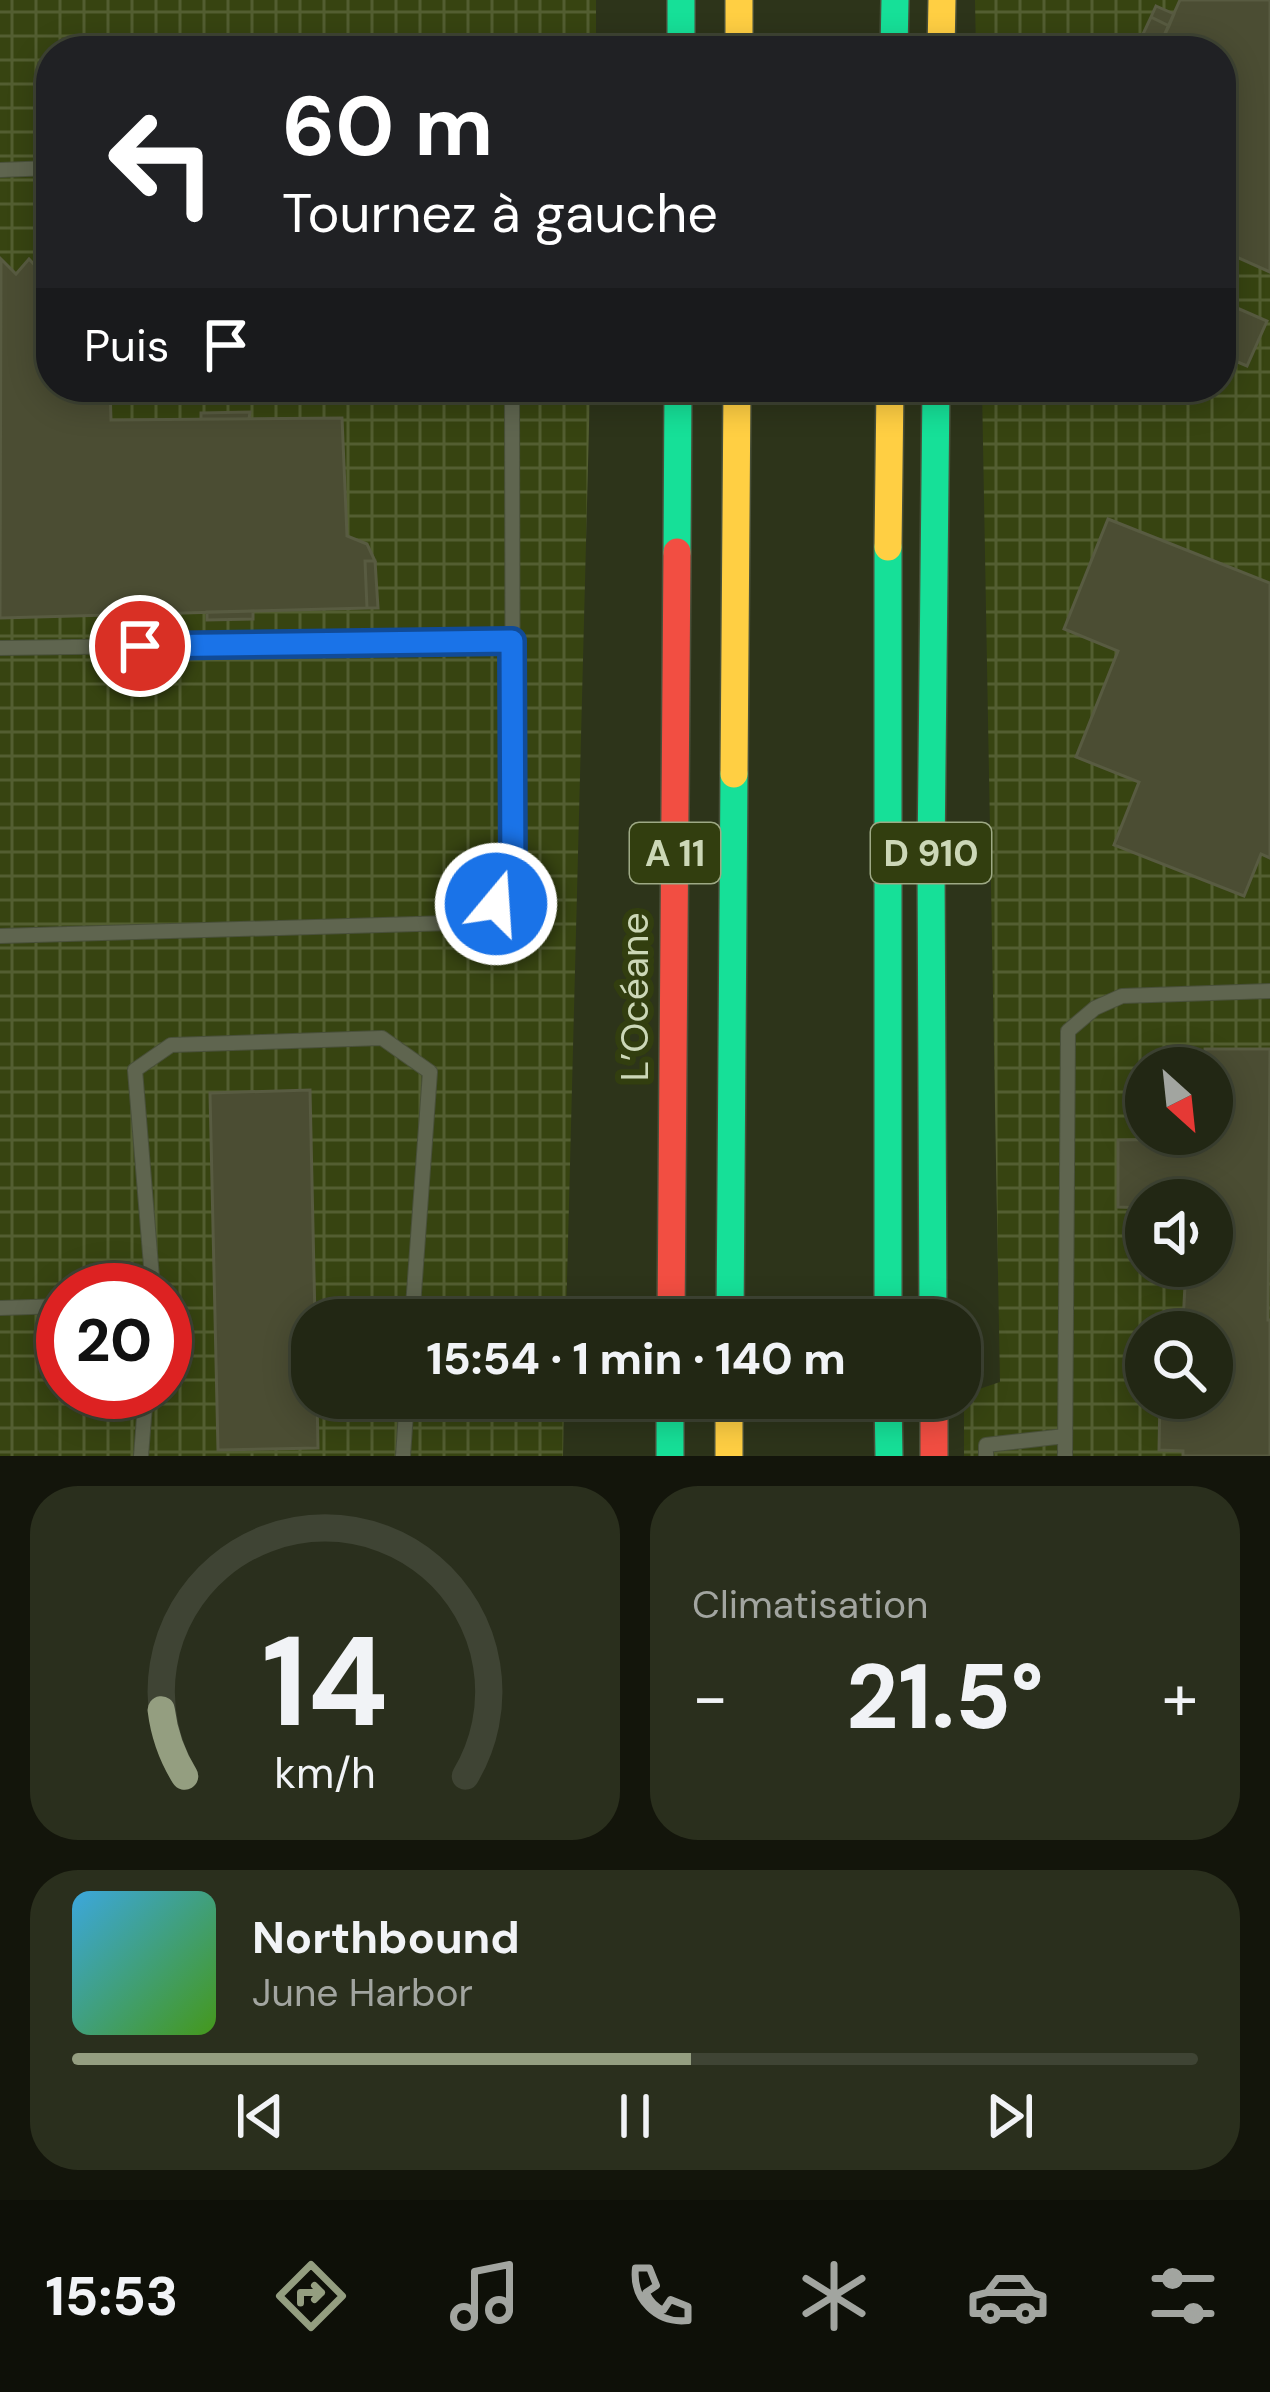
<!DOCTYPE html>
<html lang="fr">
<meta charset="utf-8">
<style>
:root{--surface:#222714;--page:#2a2f1d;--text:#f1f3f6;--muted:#a2a5a0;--line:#3f4434;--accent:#949e80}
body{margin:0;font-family:"DM Sans",sans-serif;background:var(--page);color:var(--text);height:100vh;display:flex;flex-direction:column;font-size:45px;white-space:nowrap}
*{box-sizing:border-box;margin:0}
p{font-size:39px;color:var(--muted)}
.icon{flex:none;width:66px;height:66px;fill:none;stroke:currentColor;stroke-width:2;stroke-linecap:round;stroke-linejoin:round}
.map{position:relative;height:1456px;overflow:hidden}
.side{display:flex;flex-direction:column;gap:30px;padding:30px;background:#13150b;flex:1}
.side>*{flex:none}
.hud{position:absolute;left:36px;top:36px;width:1200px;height:366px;border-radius:48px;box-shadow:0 6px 30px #0003,0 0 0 3px var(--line);background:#202124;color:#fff;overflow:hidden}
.needle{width:78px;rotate:153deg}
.fabs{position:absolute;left:1125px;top:1047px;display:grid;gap:24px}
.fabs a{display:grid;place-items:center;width:108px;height:108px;border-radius:50%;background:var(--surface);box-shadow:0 6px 30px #0003,0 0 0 3px var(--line);font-size:60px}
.speed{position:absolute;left:36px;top:1263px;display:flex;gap:24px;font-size:60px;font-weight:700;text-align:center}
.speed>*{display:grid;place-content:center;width:156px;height:156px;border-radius:50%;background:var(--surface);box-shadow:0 6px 30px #0003,0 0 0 3px var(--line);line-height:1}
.speed .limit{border:18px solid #d22;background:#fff;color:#111}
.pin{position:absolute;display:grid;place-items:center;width:102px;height:102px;color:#fff;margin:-51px;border:6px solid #fff;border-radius:50%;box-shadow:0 3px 12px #0007}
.me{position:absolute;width:132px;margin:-66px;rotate:18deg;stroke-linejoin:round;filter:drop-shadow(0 0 9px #0008)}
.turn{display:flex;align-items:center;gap:42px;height:252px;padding:0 48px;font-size:54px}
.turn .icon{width:156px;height:156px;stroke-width:2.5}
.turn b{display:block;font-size:84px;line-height:102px}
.then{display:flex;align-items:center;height:114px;padding:0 48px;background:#0003;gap:24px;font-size:45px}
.big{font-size:90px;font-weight:800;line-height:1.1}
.side .widget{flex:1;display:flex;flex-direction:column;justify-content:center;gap:18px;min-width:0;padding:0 42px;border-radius:48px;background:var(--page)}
.side .dial{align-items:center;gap:0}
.dial svg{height:312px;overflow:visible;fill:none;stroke:var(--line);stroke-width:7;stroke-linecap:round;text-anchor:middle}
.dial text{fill:var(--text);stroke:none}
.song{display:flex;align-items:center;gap:36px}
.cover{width:144px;height:144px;border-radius:18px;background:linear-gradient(135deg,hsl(200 70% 55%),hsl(100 70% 35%))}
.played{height:12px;border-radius:6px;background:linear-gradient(90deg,var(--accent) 55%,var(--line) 55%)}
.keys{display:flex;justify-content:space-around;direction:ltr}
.heat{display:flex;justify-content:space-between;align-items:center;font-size:66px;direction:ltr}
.side .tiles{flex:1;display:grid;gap:30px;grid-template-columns:1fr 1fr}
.widget:last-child{grid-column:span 2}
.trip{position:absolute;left:291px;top:1299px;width:690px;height:120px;border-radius:48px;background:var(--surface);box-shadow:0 6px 30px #0003,0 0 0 3px var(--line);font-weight:800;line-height:120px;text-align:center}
.menu{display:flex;height:192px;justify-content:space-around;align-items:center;background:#0e1008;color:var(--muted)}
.menu .icon{width:84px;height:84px}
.menu .current{color:var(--accent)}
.menu b{font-size:54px;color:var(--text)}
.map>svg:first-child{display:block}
.industrial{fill:url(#industrial-grid);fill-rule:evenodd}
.building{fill:#4b4d33;stroke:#585b41;stroke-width:3}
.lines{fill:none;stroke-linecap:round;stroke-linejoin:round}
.lane-casing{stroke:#49503a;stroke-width:16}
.fast-casing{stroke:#49503a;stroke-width:30}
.slow-casing{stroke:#49503a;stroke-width:30}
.jam-casing{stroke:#49503a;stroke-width:30}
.lane{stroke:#5f654f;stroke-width:14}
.fast{stroke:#16e098;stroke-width:27}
.slow{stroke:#ffcf43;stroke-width:27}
.jam{stroke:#f24e42;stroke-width:27}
.route-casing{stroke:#114b97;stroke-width:30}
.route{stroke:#1a73e8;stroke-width:21}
.labels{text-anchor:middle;stroke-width:12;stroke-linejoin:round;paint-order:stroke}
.shield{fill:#323e0f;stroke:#9ea985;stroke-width:3}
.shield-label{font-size:36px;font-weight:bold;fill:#ccd7b7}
.street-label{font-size:39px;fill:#ccd7b7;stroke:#323e0f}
</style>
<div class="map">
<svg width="1270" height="1456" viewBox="0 0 1270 1456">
<defs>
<pattern id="industrial-grid" width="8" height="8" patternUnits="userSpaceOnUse" patternTransform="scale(3)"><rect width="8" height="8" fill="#374411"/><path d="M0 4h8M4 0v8" fill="none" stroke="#535e31"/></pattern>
</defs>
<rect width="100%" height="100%" fill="#2d341a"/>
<!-- industrial -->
<path class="industrial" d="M0 0H596V51H51V387H590L566 1320H312V1398H564L563 1456H0ZM63 1290H165V1392H63Z
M975 0H1270V1456H964V1394L1000 1382 982 387H1221V51H976ZM1146 1068H1212V1134H1146ZM1146 1200H1212V1266H1146ZM1146 1332H1212V1398H1146Z"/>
<!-- building -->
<path class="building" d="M1180 0H1270V272L1221 250V51H1157Z
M1156 6 1174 14 1169 26 1151 17Z
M1151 17 1169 26 1157 51H1135Z
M1 259 16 274 29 259 42 273 51 265V387H110L111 420 342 418 347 536 367 544 375 561H365L367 608 0 618Z
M1221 301 1267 321 1247 366 1221 355Z
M250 412 249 419H201V413Z
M1108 519 1270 583V858L1261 854 1244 896 1114 845 1139 782 1076 757 1118 651 1064 629Z
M365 561H375L378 608H367Z
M253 611V619L207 620V612Z
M1205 1049H1270L1268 1320H1270V1456H1183V1451L1159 1450 1160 1398H1212V1332H1198L1199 1322 1183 1323 1186 1266H1212V1200H1146V1208L1118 1207V1140L1201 1139V1134H1212V1068H1204Z
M310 1090 315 1320H312V1398H317L318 1448 218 1450 210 1093Z"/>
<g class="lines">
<!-- lane casing -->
<g class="lane-casing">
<path id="lane" d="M0 170 51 168
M0 648 512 641
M0 936 451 923C478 916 494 906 513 886L512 387
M153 1290 135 1070 171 1045 382 1038 430 1072 412 1320
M0 1308 63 1306
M141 1456 146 1392
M403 1456 407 1398
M986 1456V1445L1065 1436
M1065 1456 1068 1031 1095 1008 1122 996 1270 991"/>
</g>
<!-- fast casing -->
<g class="fast-casing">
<path id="fast" d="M681 0V51
M894 51 895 0
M677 552 678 387
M730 1320 734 774
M888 1320V547
M933 1320 931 858 936 387
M670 1398V1456
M888 1398 889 1456"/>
</g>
<!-- slow casing -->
<g class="slow-casing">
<path id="slow" d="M739 0V51
M941 51 942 0
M888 547 890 387
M734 774 737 387
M729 1398V1456"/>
</g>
<!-- jam casing -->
<g class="jam-casing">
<path id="jam" d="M671 1320 677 552
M934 1398V1456"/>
</g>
<!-- lane -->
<use href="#lane" class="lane"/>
<!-- fast -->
<use href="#fast" class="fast"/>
<!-- slow -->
<use href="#slow" class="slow"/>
<!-- jam -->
<use href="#jam" class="jam"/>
</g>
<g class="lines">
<!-- route casing -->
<g class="route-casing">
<path id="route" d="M140 646 512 641 513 886 496 904"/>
</g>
<!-- route -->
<use href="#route" class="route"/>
</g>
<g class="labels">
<!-- shield labels -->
<g class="shield">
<rect x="630" y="823" width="90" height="60" rx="9"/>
<rect x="871" y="823" width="120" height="60" rx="9"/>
</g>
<g class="shield-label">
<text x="675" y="866">A 11</text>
<text x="931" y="866">D 910</text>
</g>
<!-- street labels -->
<g class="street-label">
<text transform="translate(634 997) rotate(-90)" y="14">L’Océane</text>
</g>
</g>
</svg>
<div class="fabs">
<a><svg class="needle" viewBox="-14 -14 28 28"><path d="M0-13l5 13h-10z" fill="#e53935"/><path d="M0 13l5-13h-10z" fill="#a2a5a0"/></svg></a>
<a><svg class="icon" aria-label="sound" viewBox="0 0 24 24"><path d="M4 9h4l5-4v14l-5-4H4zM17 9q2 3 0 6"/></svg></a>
<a><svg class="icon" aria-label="search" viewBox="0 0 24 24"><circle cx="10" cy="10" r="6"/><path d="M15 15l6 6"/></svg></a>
</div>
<div class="speed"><div class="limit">20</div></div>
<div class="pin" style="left:140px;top:646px;background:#d93025"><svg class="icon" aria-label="arrive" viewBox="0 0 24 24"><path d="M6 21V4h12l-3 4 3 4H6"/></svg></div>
<svg class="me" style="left:496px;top:904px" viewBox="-20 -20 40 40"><circle r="17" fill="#1a73e8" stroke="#fff" stroke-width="3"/><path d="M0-11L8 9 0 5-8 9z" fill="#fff"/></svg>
<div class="trip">15:54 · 1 min · 140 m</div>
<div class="hud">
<div class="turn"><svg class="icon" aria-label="left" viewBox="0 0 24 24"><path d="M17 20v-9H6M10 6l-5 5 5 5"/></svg><div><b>60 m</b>Tournez à gauche</div></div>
<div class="then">Puis<svg class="icon" aria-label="arrive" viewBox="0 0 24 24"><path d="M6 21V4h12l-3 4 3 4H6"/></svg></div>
</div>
</div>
<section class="side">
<div class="tiles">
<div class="widget dial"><svg viewBox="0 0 100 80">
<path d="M14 69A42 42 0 1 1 86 69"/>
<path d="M14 69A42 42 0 0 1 8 52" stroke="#949e80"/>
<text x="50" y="56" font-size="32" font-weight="700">14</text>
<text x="50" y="72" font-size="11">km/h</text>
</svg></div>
<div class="widget"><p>Climatisation</p>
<div class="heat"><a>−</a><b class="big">21.5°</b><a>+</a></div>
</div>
<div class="widget">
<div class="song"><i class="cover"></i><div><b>Northbound</b><p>June Harbor</p></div></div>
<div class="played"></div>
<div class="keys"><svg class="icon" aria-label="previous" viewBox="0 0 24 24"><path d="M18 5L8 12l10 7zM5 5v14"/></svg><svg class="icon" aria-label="pause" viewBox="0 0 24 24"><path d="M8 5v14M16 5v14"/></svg><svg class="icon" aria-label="next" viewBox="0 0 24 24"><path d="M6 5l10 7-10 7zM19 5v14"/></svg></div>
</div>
</div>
</section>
<nav class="menu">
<b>15:53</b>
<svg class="icon current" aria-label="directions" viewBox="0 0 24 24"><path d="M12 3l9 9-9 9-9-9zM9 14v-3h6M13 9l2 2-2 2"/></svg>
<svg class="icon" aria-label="music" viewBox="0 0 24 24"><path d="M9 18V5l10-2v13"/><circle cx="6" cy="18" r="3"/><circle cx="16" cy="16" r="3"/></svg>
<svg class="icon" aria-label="phone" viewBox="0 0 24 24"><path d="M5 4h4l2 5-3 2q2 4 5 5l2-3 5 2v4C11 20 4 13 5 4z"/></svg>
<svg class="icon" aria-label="climate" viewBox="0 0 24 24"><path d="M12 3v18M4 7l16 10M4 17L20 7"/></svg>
<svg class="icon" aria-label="car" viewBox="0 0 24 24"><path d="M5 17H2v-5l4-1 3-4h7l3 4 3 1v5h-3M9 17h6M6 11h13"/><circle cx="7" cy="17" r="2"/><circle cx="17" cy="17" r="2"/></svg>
<svg class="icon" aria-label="filters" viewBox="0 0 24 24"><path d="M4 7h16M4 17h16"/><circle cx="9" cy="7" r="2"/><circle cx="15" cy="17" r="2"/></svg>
</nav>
